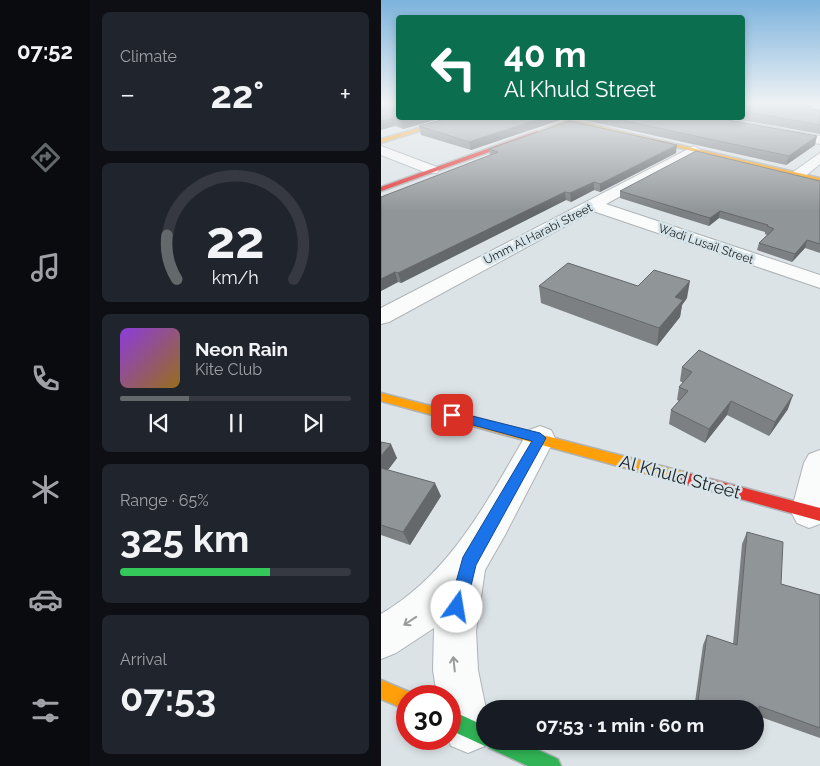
<!DOCTYPE html>
<meta charset="utf-8">
<style>
:root{--surface:#171b24;--page:#20242c;--text:#f1f3f6;--muted:#9ea1a6;--line:#363941;--accent:#63696b}
body{margin:0;font-family:Raleway,sans-serif;background:var(--page);color:var(--text);height:100vh;display:flex;flex-direction:column;font-size:19px;white-space:nowrap}
*{box-sizing:border-box;margin:0}
p{font-size:16px;color:var(--muted)}
.icon{flex:none;width:28px;height:28px;fill:none;stroke:currentColor;stroke-width:2;stroke-linecap:round;stroke-linejoin:round}
.map{position:relative;flex:1;overflow:hidden}
.sheet{display:flex;flex-direction:column;gap:12px;padding:12px;background:#0d0f14;width:291px}
.sheet>*{flex:none}
.top-card{position:absolute;left:15px;top:15px;width:349px;height:105px;border-radius:5px;box-shadow:0 2px 8px #0003;background:#0b6e4f;color:#fff;overflow:hidden}
.speed{position:absolute;left:15px;top:685px;display:flex;gap:10px;font-size:25px;font-weight:700;text-align:center}
.speed>*{display:grid;place-content:center;width:65px;height:65px;border-radius:50%;background:var(--surface);box-shadow:0 2px 8px #0003;line-height:1}
.speed .limit{border:8px solid #d22;background:#fff;color:#111}
.pin{position:absolute;display:grid;place-items:center;width:42px;height:42px;color:#fff;margin:-21px;border-radius:10px;box-shadow:0 2px 8px #0006}
.me{position:absolute;width:55px;margin:-28px;rotate:13deg;stroke-linejoin:round;filter:drop-shadow(0 0 4px #0008)}
.turn{display:flex;align-items:center;gap:18px;height:105px;padding:0 25px;font-size:22px}
.turn .icon{width:65px;height:65px;stroke-width:2.5}
.turn b{display:block;font-size:35px;line-height:42px}
.big{font-size:38px;font-weight:700;line-height:1.1}
.sheet .card{flex:1;display:flex;flex-direction:column;justify-content:center;gap:8px;min-width:0;padding:0 18px;border-radius:8px;background:var(--page)}
.sheet .dial{align-items:center;gap:0}
.dial svg{height:130px;overflow:visible;fill:none;stroke:var(--line);stroke-width:7;stroke-linecap:round;text-anchor:middle}
.dial text{fill:var(--text);stroke:none}
.song{display:flex;align-items:center;gap:15px}
.cover{width:60px;height:60px;border-radius:8px;background:linear-gradient(135deg,hsl(270 70% 55%),hsl(40 70% 35%))}
.played{height:5px;border-radius:2px;background:linear-gradient(90deg,var(--accent) 30%,var(--line) 30%)}
.keys{display:flex;justify-content:space-around;direction:ltr}
.heat{display:flex;justify-content:space-between;align-items:center;font-size:28px;direction:ltr}
.charge{height:8px;border-radius:4px;background:linear-gradient(90deg,#34c759 65%,var(--line) 0)}
.trip{position:absolute;left:95px;top:700px;width:288px;height:50px;border-radius:25px;background:var(--surface);box-shadow:0 2px 8px #0003;font-weight:700;line-height:50px;text-align:center}
main{display:flex;flex:1;min-height:0}
.menu{display:flex;flex-direction:column;width:90px;justify-content:space-around;align-items:center;background:#090b0e;color:var(--muted)}
.menu .icon{width:35px;height:35px}
.menu .on{color:var(--accent)}
.menu b{font-size:22px;color:var(--text)}
.map>svg:first-child{display:block}
.lines{fill:none;stroke-linecap:round;stroke-linejoin:round}
.street-casing{stroke:#aeb3b6;stroke-width:2}
.fast-casing{stroke:#aeb3b6;stroke-width:3}
.slow-casing{stroke:#aeb3b6;stroke-width:3}
.jam-casing{stroke:#aeb3b6;stroke-width:3}
.street{fill:#fafbfb;fill-rule:evenodd}
.fast{fill:#30b455;fill-rule:evenodd}
.slow{fill:#ff9f0a;fill-rule:evenodd}
.jam{fill:#e5322d;fill-rule:evenodd}
.wall{fill:#7c8082}
.shaded-wall{fill:#65686a}
.building{fill:#909597;stroke:#65686a}
.oneway{stroke:#999c9c}
.route{fill:#1a73e8;stroke:#114b97}
.labels{text-anchor:middle;stroke-width:5;stroke-linejoin:round;paint-order:stroke}
.far-street-label{font-size:12px;fill:#222729;stroke:#d7e5eb}
.near-street-label{font-size:18px;fill:#222729;stroke:#d7e5eb}
</style>
<main>
<nav class="menu">
<b>07:52</b>
<svg class="icon on" aria-label="directions" viewBox="0 0 24 24"><path d="M12 3l9 9-9 9-9-9zM9 14v-3h6M13 9l2 2-2 2"/></svg>
<svg class="icon" aria-label="music" viewBox="0 0 24 24"><path d="M9 18V5l10-2v13"/><circle cx="6" cy="18" r="3"/><circle cx="16" cy="16" r="3"/></svg>
<svg class="icon" aria-label="phone" viewBox="0 0 24 24"><path d="M5 4h4l2 5-3 2q2 4 5 5l2-3 5 2v4C11 20 4 13 5 4z"/></svg>
<svg class="icon" aria-label="climate" viewBox="0 0 24 24"><path d="M12 3v18M4 7l16 10M4 17L20 7"/></svg>
<svg class="icon" aria-label="car" viewBox="0 0 24 24"><path d="M5 17H2v-5l4-1 3-4h7l3 4 3 1v5h-3M9 17h6M6 11h13"/><circle cx="7" cy="17" r="2"/><circle cx="17" cy="17" r="2"/></svg>
<svg class="icon" aria-label="filters" viewBox="0 0 24 24"><path d="M4 7h16M4 17h16"/><circle cx="9" cy="7" r="2"/><circle cx="15" cy="17" r="2"/></svg>
</nav>
<section class="sheet">
<div class="card"><p>Climate</p>
<div class="heat"><a>−</a><b class="big">22°</b><a>+</a></div>
</div>
<div class="card dial"><svg viewBox="0 0 100 80">
<path d="M14 69A42 42 0 1 1 86 69"/>
<path d="M14 69A42 42 0 0 1 8 42" stroke="#63696b"/>
<text x="50" y="56" font-size="32" font-weight="700">22</text>
<text x="50" y="72" font-size="11">km/h</text>
</svg></div>
<div class="card">
<div class="song"><i class="cover"></i><div><b>Neon Rain</b><p>Kite Club</p></div></div>
<div class="played"></div>
<div class="keys"><svg class="icon" aria-label="previous" viewBox="0 0 24 24"><path d="M18 5L8 12l10 7zM5 5v14"/></svg><svg class="icon" aria-label="pause" viewBox="0 0 24 24"><path d="M8 5v14M16 5v14"/></svg><svg class="icon" aria-label="next" viewBox="0 0 24 24"><path d="M6 5l10 7-10 7zM19 5v14"/></svg></div>
</div>
<div class="card"><p>Range · 65%</p><b class="big">325 km</b><div class="charge"></div></div>
<div class="card"><p>Arrival</p><b class="big">07:53</b></div>
</section>
<div class="map">
<svg width="439" height="766" viewBox="0 0 439 766">
<rect width="100%" height="100%" fill="#dce3e6"/>
<g class="lines">
<!-- street casing -->
<g class="street-casing">
<path id="street" d="M320 118H342L439 136V144L326 122Z
M0 146 56 167 58 170 56 173H46L0 155Z
M313 146 320 150 318 153 225 204 439 275V288L212 211 8 322 0 324V308Z
M439 153V164L422 178H412L409 175 412 172Z
M159 426 170 430 174 438 124 535 104 570 95 631 97 670 105 709 104 741H106L104 746 87 753 70 746 67 739H69V696H56L52 670 53 628 15 653 0 659V614C71 573 108 497 148 430Z
M439 450V524L428 528 416 523 410 512 423 463 428 454Z"/>
</g>
<!-- fast casing -->
<g class="fast-casing">
<path id="fast" d="M69 710 104 726V741H138L177 759 180 766H147L108 748 107 745 104 746 69 730Z"/>
</g>
<!-- slow casing -->
<g class="slow-casing">
<path id="slow" d="M74 118H79L0 143V139Z
M186 121 200 122 439 178V182L200 124 188 123 158 134 153 133Z
M0 393 303 472 308 474 310 478 308 482 303 484 0 401Z
M0 680 33 694 34 696H26V710L0 699Z"/>
</g>
<!-- jam casing -->
<g class="jam-casing">
<path id="jam" d="M156 131 158 134 0 191V187Z
M303 472 439 508V521L298 482 296 478 298 474Z"/>
</g>
<!-- street -->
<use href="#street" class="street"/>
<!-- fast -->
<use href="#fast" class="fast"/>
<!-- slow -->
<use href="#slow" class="slow"/>
<!-- jam -->
<use href="#jam" class="jam"/>
</g>
<!-- wall -->
<path class="wall" d="M0 103 61 118 22 129 14 126Z
M361 103 430 109 439 110V134L350 118H361Z
M185 118 90 150 40 135 38 126Z
M194 118H336L434 145 405 165Z
M108 149 295 153 219 192 213 190 190 202 185 200 20 283 17 282 0 291V197L109 155Z
M439 181V253L424 248 411 262 376 250 378 243 386 235 384 234V232L338 218 328 226 239 198V191Z
M158 286H257L306 298 301 305 299 317 276 346 160 303Z
M301 367 407 409 388 436 346 415 324 443 288 424 290 410 298 401 296 400 298 387 302 383 299 381Z
M0 442 16 458 7 470 60 496 29 545 0 535Z
M366 532 400 584 439 595V738L377 716V730L374 732V709H313L322 645 326 635 352 644 361 544Z"/>
<!-- shaded-wall -->
<path class="shaded-wall" d="M12 118 14 126 0 130V121Z
M31 118H61L22 129 20 121Z
M161 118H185L90 150 88 142Z
M436 136 434 145 405 165 408 156Z
M296 145 295 153 219 192V184Z
M213 182V190L190 202 189 193Z
M184 192 185 200 20 283 17 273Z
M339 211 338 218 328 226 329 218Z
M426 240 424 248 411 262 414 254Z
M14 272 17 282 0 291V279Z
M309 281 306 298 301 305 299 317 276 346 278 328 294 297Z
M412 395 407 409 388 436 394 422Z
M350 401 346 415 324 443 328 429Z
M10 444 16 458 0 479V456Z
M54 483 60 496 29 545 22 532Z"/>
<!-- building -->
<path class="building" d="M0 103H18V118H31L20 121 12 118 0 121Z
M361 103H421L431 106 430 109 439 110V125L361 111Z
M68 118H161L88 142 38 126Z
M230 118H336L436 136 408 156Z
M189 121 296 145 219 184 213 182 189 193 184 192 17 273 14 272 0 279V197L117 152 108 149Z
M315 151 439 181V244L426 240 414 254 378 243 393 229 386 226 387 225 339 211 329 218 239 191Z
M187 263 257 286 273 270 309 281 294 297 302 300 278 328 158 286Z
M318 350 412 395 394 422 350 401 328 429 290 410 307 391 298 387 311 372 301 367Z
M0 442 10 444 0 456Z
M0 468 54 483 22 532 0 525Z
M366 532 402 542 400 584 439 595V728L378 706 377 730 374 729V709L316 708 326 635 356 645Z"/>
<!-- one-way arrows -->
<defs><path id="oneway-shaft" d="M-6 0H5M1.5-3L5.5 0L1.5 3" fill="none" stroke-width="1.6" stroke-linecap="round" stroke-linejoin="round" transform="scale(1.25)"/></defs>
<g class="oneway">
<use href="#oneway-shaft" transform="translate(29 621) rotate(146)"/>
<use href="#oneway-shaft" transform="translate(73 664) rotate(-96)"/>
</g>
<!-- sky -->
<linearGradient id="sky" x2="0" y2="1"><stop stop-color="#7cb3dc"/><stop offset="0.49" stop-color="#eff2f4"/><stop offset="1" stop-color="#eff2f4" stop-opacity="0"/></linearGradient>
<rect width="439" height="211" fill="url(#sky)"/>
<!-- route -->
<path class="route" d="M71 411 159 433 165 438 95 565 85 607 82 613 76 615 70 613 68 607 82 557 151 441 66 418 65 415 66 412Z"/>
<g class="labels">
<!-- far-street labels -->
<g class="far-street-label">
<text transform="translate(157 234) rotate(-27)" y="4">Umm Al Harabi Street</text>
<text transform="translate(325 244) rotate(19)" y="4">Wadi Lusail Street</text>
</g>
<!-- near-street labels -->
<g class="near-street-label">
<text transform="translate(299 477) rotate(15)" y="6">Al Khuld Street</text>
</g>
</g>
</svg>
<div class="speed"><div class="limit">30</div></div>
<div class="pin" style="left:71px;top:415px;background:#d93025"><svg class="icon" aria-label="arrive" viewBox="0 0 24 24"><path d="M6 21V4h12l-3 4 3 4H6"/></svg></div>
<svg class="me" style="left:76px;top:607px" viewBox="-20 -20 40 40"><circle r="19" fill="#fff"/><path d="M0-13L10 11 0 6-10 11z" fill="#1a73e8"/></svg>
<div class="trip">07:53 · 1 min · 60 m</div>
<div class="top-card">
<div class="turn"><svg class="icon" aria-label="left" viewBox="0 0 24 24"><path d="M17 20v-9H6M10 6l-5 5 5 5"/></svg><div><b>40 m</b>Al Khuld Street</div></div>
</div>
</div>
</main>
